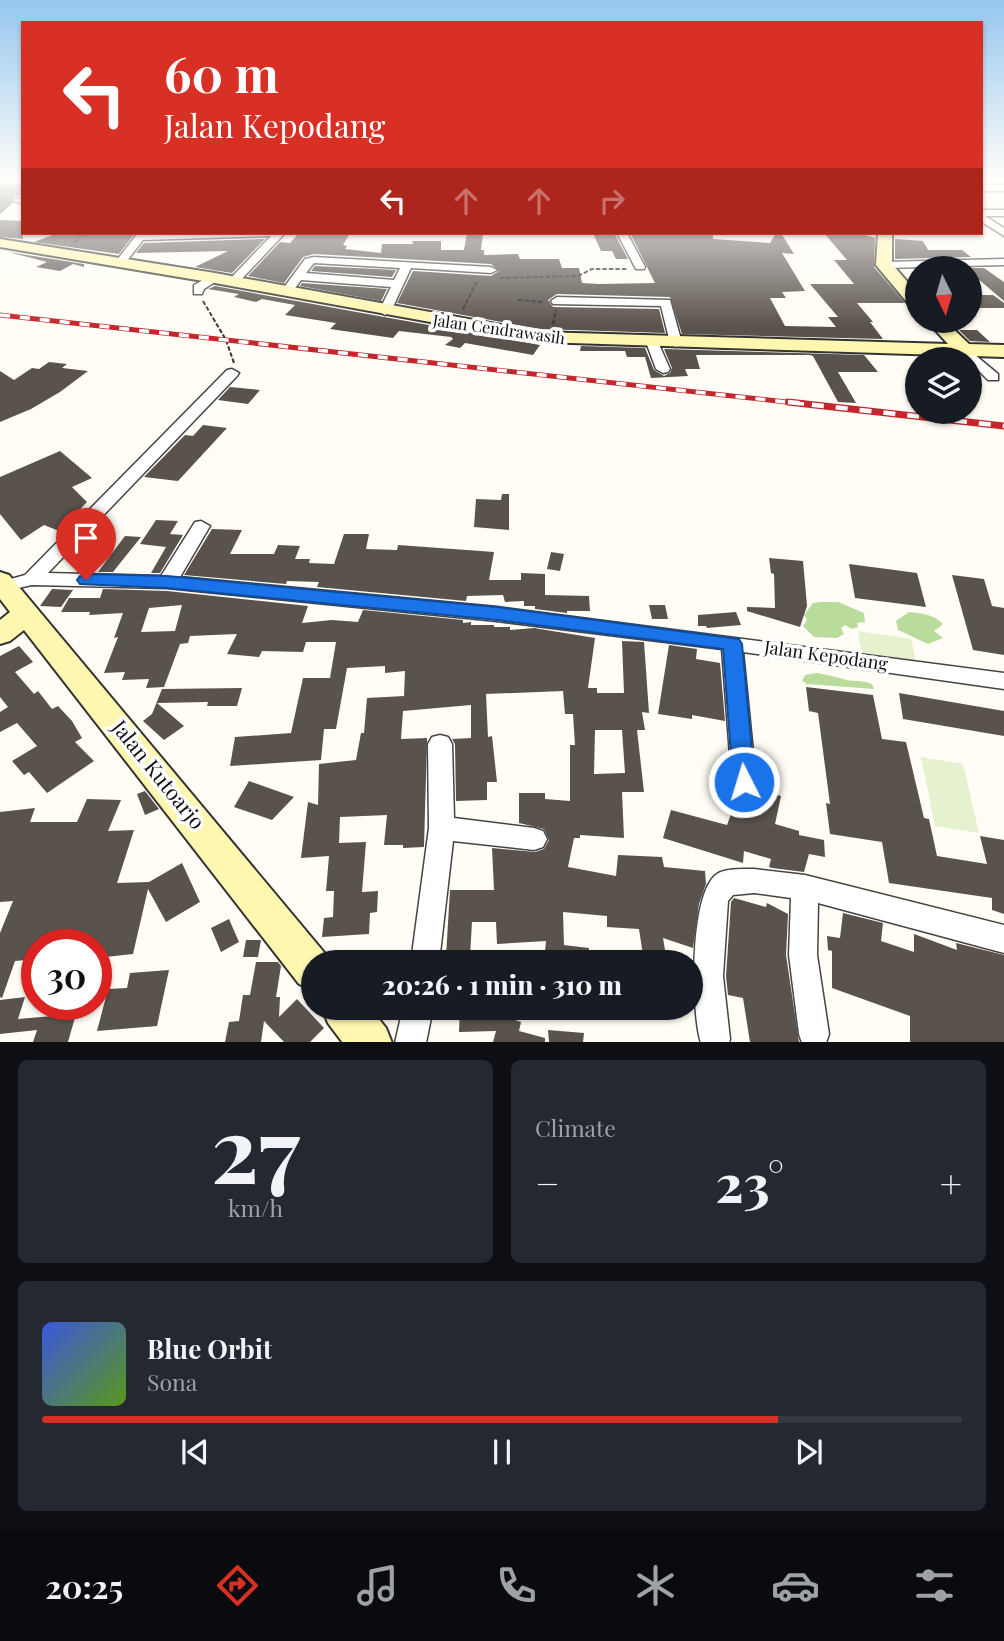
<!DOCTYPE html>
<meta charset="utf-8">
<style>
:root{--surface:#171b24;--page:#242831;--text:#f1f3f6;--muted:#9ea1a6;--line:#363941;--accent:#d93025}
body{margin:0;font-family:"Playfair Display",serif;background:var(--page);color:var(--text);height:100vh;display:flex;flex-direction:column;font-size:26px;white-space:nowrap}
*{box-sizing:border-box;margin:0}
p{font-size:23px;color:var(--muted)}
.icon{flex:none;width:38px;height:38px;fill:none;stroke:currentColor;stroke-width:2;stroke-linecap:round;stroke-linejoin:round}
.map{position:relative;height:1042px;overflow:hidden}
.side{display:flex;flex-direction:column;gap:18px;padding:18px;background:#0d0f14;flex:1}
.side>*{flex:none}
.guide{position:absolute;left:21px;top:21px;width:962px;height:214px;border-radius:0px;box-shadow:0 2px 5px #0004;background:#d93025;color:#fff;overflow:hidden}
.needle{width:46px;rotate:175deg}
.fabs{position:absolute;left:905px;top:256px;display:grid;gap:14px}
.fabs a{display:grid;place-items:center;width:77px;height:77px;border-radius:50%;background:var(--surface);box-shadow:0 2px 5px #0004;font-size:35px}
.speed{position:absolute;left:21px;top:929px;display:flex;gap:14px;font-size:35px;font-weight:700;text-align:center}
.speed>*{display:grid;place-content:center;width:91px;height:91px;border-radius:50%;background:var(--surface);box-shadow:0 2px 5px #0004;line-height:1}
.speed .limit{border:10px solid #d22;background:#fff;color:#111}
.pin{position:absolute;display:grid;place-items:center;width:60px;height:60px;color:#fff;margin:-72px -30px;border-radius:50% 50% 50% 0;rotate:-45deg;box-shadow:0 0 7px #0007}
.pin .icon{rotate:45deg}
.me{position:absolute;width:77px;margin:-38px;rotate:355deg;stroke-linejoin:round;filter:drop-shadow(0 0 5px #0008)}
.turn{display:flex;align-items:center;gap:24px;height:147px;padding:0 28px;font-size:32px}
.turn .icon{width:91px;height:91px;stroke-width:2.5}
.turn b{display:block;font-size:49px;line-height:60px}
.lanes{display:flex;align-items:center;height:66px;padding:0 28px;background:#0003;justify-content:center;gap:35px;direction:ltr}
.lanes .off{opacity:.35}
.big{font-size:52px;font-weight:800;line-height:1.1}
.side .card{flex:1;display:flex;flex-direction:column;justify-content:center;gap:10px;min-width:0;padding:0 24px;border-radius:10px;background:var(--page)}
.side .dial{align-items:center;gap:0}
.dial b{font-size:91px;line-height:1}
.song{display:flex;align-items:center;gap:21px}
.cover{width:84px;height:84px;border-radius:10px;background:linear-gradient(135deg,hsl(230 70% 55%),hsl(90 70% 35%))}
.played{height:7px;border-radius:4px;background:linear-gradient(90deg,var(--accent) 80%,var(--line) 80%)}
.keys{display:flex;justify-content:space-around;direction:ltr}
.heat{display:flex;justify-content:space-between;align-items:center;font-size:38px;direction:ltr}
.side .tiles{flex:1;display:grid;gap:18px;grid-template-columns:1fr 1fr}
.card:last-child{grid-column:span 2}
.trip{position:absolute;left:301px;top:950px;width:402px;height:70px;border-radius:35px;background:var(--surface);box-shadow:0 2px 5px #0004;font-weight:800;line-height:70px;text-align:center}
.dock{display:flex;height:112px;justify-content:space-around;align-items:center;background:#090b0e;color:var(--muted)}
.dock .icon{width:49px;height:49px}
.dock .active{color:var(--accent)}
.dock b{font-size:32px;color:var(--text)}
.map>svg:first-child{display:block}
.forest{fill:#b9dc9c}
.pitch{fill:#e6f2cf}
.building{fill:#5a524d;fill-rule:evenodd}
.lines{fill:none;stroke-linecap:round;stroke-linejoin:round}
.street-casing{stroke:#444;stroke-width:3}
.secondary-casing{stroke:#333;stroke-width:4}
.path{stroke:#333;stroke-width:2;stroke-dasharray:4.5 2;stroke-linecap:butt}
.street{fill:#fff;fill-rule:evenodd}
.secondary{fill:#fff6b0;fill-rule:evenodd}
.rail-far1-casing{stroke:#c4262e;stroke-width:5}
.rail-casing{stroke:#c4262e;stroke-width:7}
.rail-far1{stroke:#fff;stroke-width:3.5;stroke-dasharray:10;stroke-linecap:butt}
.rail{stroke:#fff;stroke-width:4.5;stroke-dasharray:12;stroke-linecap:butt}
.route{fill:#1a73e8;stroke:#114b97;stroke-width:2}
.labels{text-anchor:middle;stroke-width:7;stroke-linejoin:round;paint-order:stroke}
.far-street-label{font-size:16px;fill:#111;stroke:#fff}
.street-label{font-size:18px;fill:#111;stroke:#fff}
.near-street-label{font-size:21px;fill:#111;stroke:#fff}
</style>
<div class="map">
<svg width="1004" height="1043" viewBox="0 0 1004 1043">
<rect width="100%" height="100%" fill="#fffdf5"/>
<!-- forest -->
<path class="forest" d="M821 602H838L864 613 865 622 857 623 858 627 852 629 845 625 841 628 844 634 837 638 814 637 803 626 807 620 804 615 813 603Z
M909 612C921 613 935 615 943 624L934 631 943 638 928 644 898 630 896 621Z
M817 673C828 675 837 677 847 680 857 682 863 680 872 684L874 689 807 684 802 681 805 675Z"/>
<!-- pitch -->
<path class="pitch" d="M858 631 911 639 917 664 862 656Z
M921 757 963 764 979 833 935 826Z"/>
<!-- building -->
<path class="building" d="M0 184H23V195L14 197 13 203 0 214Z
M0 220 23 221V239L0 237Z
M58 233H135L119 254 34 242Z
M299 233 349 235 343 245 347 246 345 249 381 253 382 244H413L412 241H441V250H464L467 233H483L481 250H484V255L518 254 520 259H559L562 268H579L582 283 599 284 655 283 630 233 713 234V239L770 243 776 233H781L794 254 782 253 805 291 782 292 786 298H770L785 326 836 327 828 317H838L810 284H854L834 260H847L824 233H859L875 238 874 267 905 303H857L873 322H870L883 339 682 334 670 297 557 294 548 300 553 307 659 309 665 333 540 329 397 303 413 271 491 276 499 271 491 264 314 254 303 257 284 283 248 276 280 242 290 243Z
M593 233H614L628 259H616L612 251H601Z
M265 239 232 273 195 267 228 251 136 253 144 243Z
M895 239 923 241 928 250H962L971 257 895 259Z
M8 252 84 264V267L73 264 60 271 36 267 47 262Z
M315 266 396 270 392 277 311 271Z
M970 268H984L1004 282V301L970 272Z
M302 283 387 289 381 301 300 286Z
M215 286 384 317 540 345 533 355 465 343 460 348 445 345 453 339 451 337 399 331 393 338 330 329 336 323 285 315 295 305 262 299 256 302 234 297 239 294 208 289Z
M970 295H993L1004 303V308H970Z
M959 330H977L990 342 970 341Z
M581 346 645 348 654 370 664 376 670 373 672 368 664 349 864 355 878 372H838L856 403 838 402 813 356 809 355H696L700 369H685L688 376 651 378 645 357H627L625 351H580Z
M49 362 67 364 62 368 88 371 60 392 31 409 0 422V371L14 380 32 368 39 369Z
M230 387 260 390 248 404 218 400Z
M203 425 227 428 178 481 144 477 185 435 193 436Z
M60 451 92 478 72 487 87 502 59 531 44 525 21 540 0 514V477Z
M502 494H509V530L474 527 476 499 501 500Z
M156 520 178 521 170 534 183 535 160 573H151L166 547 140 544Z
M212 529 242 530 230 554H274L278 545 300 546 295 559H310L309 563 334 564 344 534H369L366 549 397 550 398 545 494 552 489 580H521V573L545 574V595L589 596 590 611H567V613L535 609V606H524V601L505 602 503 595 467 596 466 601 317 587 319 582 287 581 286 584 184 575Z
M125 536 141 537 113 572H98Z
M551 552 564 554 560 571 547 569Z
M769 558 803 561 807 606 800 627 747 611V607L775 608 774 574 771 573Z
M849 564 917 573 926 607 855 598Z
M952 575 984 579 992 606 1004 608V655L973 650Z
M52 589 73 590 61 607 40 606Z
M103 589 167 591 308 606 302 623 332 620 358 622 363 610 463 620V623L471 622V625H494V627H510V630L534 628 595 638 588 688H597V693H624L622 641 644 642 649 713 642 712 645 730H637L644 792H622L624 838 580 835V838H574L568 867 616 876 618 855 662 857 664 867 705 871 706 884 699 904 693 948 663 938 667 962H644L639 929 607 927V916L563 912 564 945 589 948 588 962H544L546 941 497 944 496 922H472L470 956H446L450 890H494L492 848 535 852 544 849 549 840 544 829 519 823V793H545V799L570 801V745H575L573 714H565L563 691 486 694 488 737 492 736 497 782H487V800L456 801 455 744 452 739 471 738V705L403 711 401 739 427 738V740L424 847 403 848V845H384L387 815 340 817 339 843 366 842 362 892 378 891 377 912 370 913 369 934 322 937 324 918 333 917 334 891H326L329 856 301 858 308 802 318 805 319 764 356 760 361 733H364L367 698 404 696 405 671 385 673V666L347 668 336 729H324L321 760 230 766 235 737 291 733 303 678H330L336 642H306L303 652 262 651 259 657 227 654 237 634 190 636 188 643 180 644 164 687 146 688 149 679 122 680 125 672 104 673 118 637 114 638 123 613 89 615 90 612H61L69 598H100ZM182 605 175 631 141 632 149 608ZM595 730H622L625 773 594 774Z
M649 605H665L668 619H652Z
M736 612 741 625 707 628 706 626H698V615Z
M669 645 697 649 696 659 720 663 725 721 692 715V719L658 714Z
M19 646 33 662 15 672 34 694 38 691 52 709 58 706 72 721 82 738 75 742 94 761 47 793 29 772 24 775 12 761 37 746 17 723 0 732V712L8 707 0 697V656Z
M806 687 873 695 882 739 906 742 924 818 929 819 937 856 987 864 980 836 1004 840V914L992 910V898L889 883 882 842 830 834 826 803 830 804 818 713 809 711Z
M242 688 237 706H207L208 702 157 703 184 726 164 740 143 721 152 714 162 689Z
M899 693 1004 711V736L903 719Z
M249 781 294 797 272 820 234 807Z
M756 788 781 796 775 824 799 831V835L824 840 825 857 809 854 804 872 772 868 769 867 771 859 744 851 743 863 663 838 671 810 727 825 736 801 747 806 750 793Z
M145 791 159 809 145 815 137 794Z
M87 799 121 800 108 831 134 830 117 883 149 882 182 863 200 902 166 922 148 889 133 954 96 958V945H37V959L15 961 2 998 0 997V933L13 901 0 902V812L35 808 30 822H77Z
M734 898 766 907 767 903 788 914 786 955 799 1042H750L743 998 728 995 726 976 731 902Z
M843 913 883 923 881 941 914 952V934L957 950 956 943 1004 955V1042H910V1016L832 988V951L828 950 827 936 840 938Z
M229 919 239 942 221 952 211 928Z
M246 940H261L258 957H243Z
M256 962H278L281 966 276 997H280L279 1017 297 999 324 1028 310 1042H284L264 1021 261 1042H225L229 1022 239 1021 243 995H250Z
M169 970 157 1026 97 1031 108 989 127 988 130 973Z
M25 997 18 1019 76 1014 68 1042H33L37 1030 0 1034V1000Z
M460 1008H481L521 1022 519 1031 545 1038V1042H493L496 1031 459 1032Z
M548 1030 584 1033 583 1042H549Z"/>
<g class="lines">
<!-- street casing -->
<g class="street-casing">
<path id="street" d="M982 185H1004V191H982Z
M23 198V204L14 201 16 199Z
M982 210H1004V216H985L1004 228V236L982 222Z
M138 233 148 234 285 233 237 284 233 285 227 282 229 280 271 236 143 240 123 266H115L114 264Z
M617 233H627L645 267 644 269H636Z
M314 257 491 267 497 270 491 273 411 268 391 311 385 315 379 311 391 287 301 280 290 295H282L280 293 305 259ZM314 263 400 268 394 280 306 273Z
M1004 259V265L884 268 879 265 884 262Z
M211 276 221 278 204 289 202 294H194V285Z
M557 297 670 300 682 343 676 347 670 343 661 306 553 304 551 301Z
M652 338 658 342 670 369 668 372 663 373 656 369 646 342Z
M963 345 998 374V380H988L970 362V359L958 352V346Z
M232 369 239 373 237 376 48 573 161 576 195 522 201 521 210 526 180 577 497 607 1004 673V689L743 652 756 782 753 789 744 792 735 789 732 782 722 649 497 621 167 588 32 585 0 592V582L25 575 227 370Z
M440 735 448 737 452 744 454 818 534 828 543 831 547 839 543 847 534 850 453 841 439 962H411L429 828 428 744 432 737Z
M754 869 805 875 1004 925V953L818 903 817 955 829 1034 826 1043H802L799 1034 789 955 791 898 754 893 733 895 728 901 723 976 730 1039 729 1043H701C691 1012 689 893 717 874 726 868 743 869 754 869Z
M403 1008H433L426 1043H395Z"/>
</g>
<!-- secondary casing -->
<g class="secondary-casing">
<path id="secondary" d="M878 233H892V264L917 293V308L911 307 876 265Z
M0 239 215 273 540 332 948 344 926 320H944L969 344 1004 345V357L540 342 215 283 0 247Z
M0 572 9 575 327 956 330 962H313V990L299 984 24 630 10 641 0 644V620L10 612 0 599Z
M322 1008H370L386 1028 392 1043H343L328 1023Z"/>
</g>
<!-- path -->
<path class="path" d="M74 243 83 233
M500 278 578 276 592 269H627
M518 300 543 302
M203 301 226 340 234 363
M463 309 477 281
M553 324 556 310"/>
<!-- street -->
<use href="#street" class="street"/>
<!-- secondary -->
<use href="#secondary" class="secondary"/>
<!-- rail-far1 casing -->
<g class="rail-far1-casing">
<path id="rail-far1" d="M0 315 804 404"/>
</g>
<!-- rail casing -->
<g class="rail-casing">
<path id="rail" d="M788 402 1004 426"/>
</g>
<!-- rail-far1 -->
<use href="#rail-far1" class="rail-far1"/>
<!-- rail -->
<use href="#rail" class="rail"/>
</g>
<!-- sky -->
<linearGradient id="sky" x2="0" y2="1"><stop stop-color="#95c6ee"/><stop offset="0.55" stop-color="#fffefa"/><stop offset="1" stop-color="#fffefa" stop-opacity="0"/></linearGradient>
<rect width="1004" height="326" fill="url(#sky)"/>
<!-- route -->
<path class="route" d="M86 574 167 576 497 607 739 639 742 644 755 782 752 789 744 791 736 789 733 782 723 649 497 620 167 588 80 584 77 580 80 576Z"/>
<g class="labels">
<!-- far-street labels -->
<g class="far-street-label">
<text transform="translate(499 329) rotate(8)" y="6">Jalan Cendrawasih</text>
</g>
<!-- street labels -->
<g class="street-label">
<text transform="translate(826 656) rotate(8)" y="6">Jalan Kepodang</text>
</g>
<!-- near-street labels -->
<g class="near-street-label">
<text transform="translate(158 775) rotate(51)" y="7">Jalan Kutoarjo</text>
</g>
</g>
</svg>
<div class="fabs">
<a><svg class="needle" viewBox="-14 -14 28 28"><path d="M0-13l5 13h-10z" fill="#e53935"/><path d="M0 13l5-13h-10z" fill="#9ea1a6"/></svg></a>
<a><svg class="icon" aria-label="layers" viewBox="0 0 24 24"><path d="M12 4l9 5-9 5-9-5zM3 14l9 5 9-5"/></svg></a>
</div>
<div class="speed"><div class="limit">30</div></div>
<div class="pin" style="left:86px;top:580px;background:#d93025"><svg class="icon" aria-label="arrive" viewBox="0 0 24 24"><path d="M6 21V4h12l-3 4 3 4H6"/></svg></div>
<svg class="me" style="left:744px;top:782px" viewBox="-20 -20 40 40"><circle r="17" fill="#1a73e8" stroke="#fff" stroke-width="3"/><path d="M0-11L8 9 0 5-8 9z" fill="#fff"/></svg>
<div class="trip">20:26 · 1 min · 310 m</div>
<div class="guide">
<div class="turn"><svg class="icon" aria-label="left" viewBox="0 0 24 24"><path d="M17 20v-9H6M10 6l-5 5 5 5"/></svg><div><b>60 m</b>Jalan Kepodang</div></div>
<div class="lanes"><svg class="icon" aria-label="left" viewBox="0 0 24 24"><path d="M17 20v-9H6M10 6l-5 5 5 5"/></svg><svg class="icon off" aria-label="ahead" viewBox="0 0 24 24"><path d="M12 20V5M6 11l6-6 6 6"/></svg><svg class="icon off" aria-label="ahead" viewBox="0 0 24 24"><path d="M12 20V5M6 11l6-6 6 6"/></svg><svg class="icon off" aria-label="right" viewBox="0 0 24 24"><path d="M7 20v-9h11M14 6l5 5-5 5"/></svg></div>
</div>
</div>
<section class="side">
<div class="tiles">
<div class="card dial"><b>27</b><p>km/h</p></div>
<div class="card"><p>Climate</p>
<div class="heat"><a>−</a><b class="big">23°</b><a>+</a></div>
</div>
<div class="card">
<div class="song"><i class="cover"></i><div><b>Blue Orbit</b><p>Sona</p></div></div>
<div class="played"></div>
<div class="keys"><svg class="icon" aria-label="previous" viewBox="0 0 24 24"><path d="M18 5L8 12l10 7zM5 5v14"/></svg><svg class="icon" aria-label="pause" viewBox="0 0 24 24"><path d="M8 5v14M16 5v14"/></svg><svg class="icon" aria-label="next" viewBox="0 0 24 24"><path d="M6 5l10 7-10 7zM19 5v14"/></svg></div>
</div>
</div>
</section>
<nav class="dock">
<b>20:25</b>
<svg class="icon active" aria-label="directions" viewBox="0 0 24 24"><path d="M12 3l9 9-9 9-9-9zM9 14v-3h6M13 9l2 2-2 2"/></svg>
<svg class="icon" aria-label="music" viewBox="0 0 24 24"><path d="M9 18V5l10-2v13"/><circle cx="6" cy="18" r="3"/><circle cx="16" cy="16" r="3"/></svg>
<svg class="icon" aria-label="phone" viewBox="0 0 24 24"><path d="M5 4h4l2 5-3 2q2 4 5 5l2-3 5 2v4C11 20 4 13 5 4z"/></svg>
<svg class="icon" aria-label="climate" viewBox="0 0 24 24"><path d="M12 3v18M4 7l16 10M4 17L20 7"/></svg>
<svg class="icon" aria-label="car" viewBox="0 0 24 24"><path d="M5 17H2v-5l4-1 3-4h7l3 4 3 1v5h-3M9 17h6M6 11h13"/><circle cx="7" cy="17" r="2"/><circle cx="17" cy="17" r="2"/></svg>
<svg class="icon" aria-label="filters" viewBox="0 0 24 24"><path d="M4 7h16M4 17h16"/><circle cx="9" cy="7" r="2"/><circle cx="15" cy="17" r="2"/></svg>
</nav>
